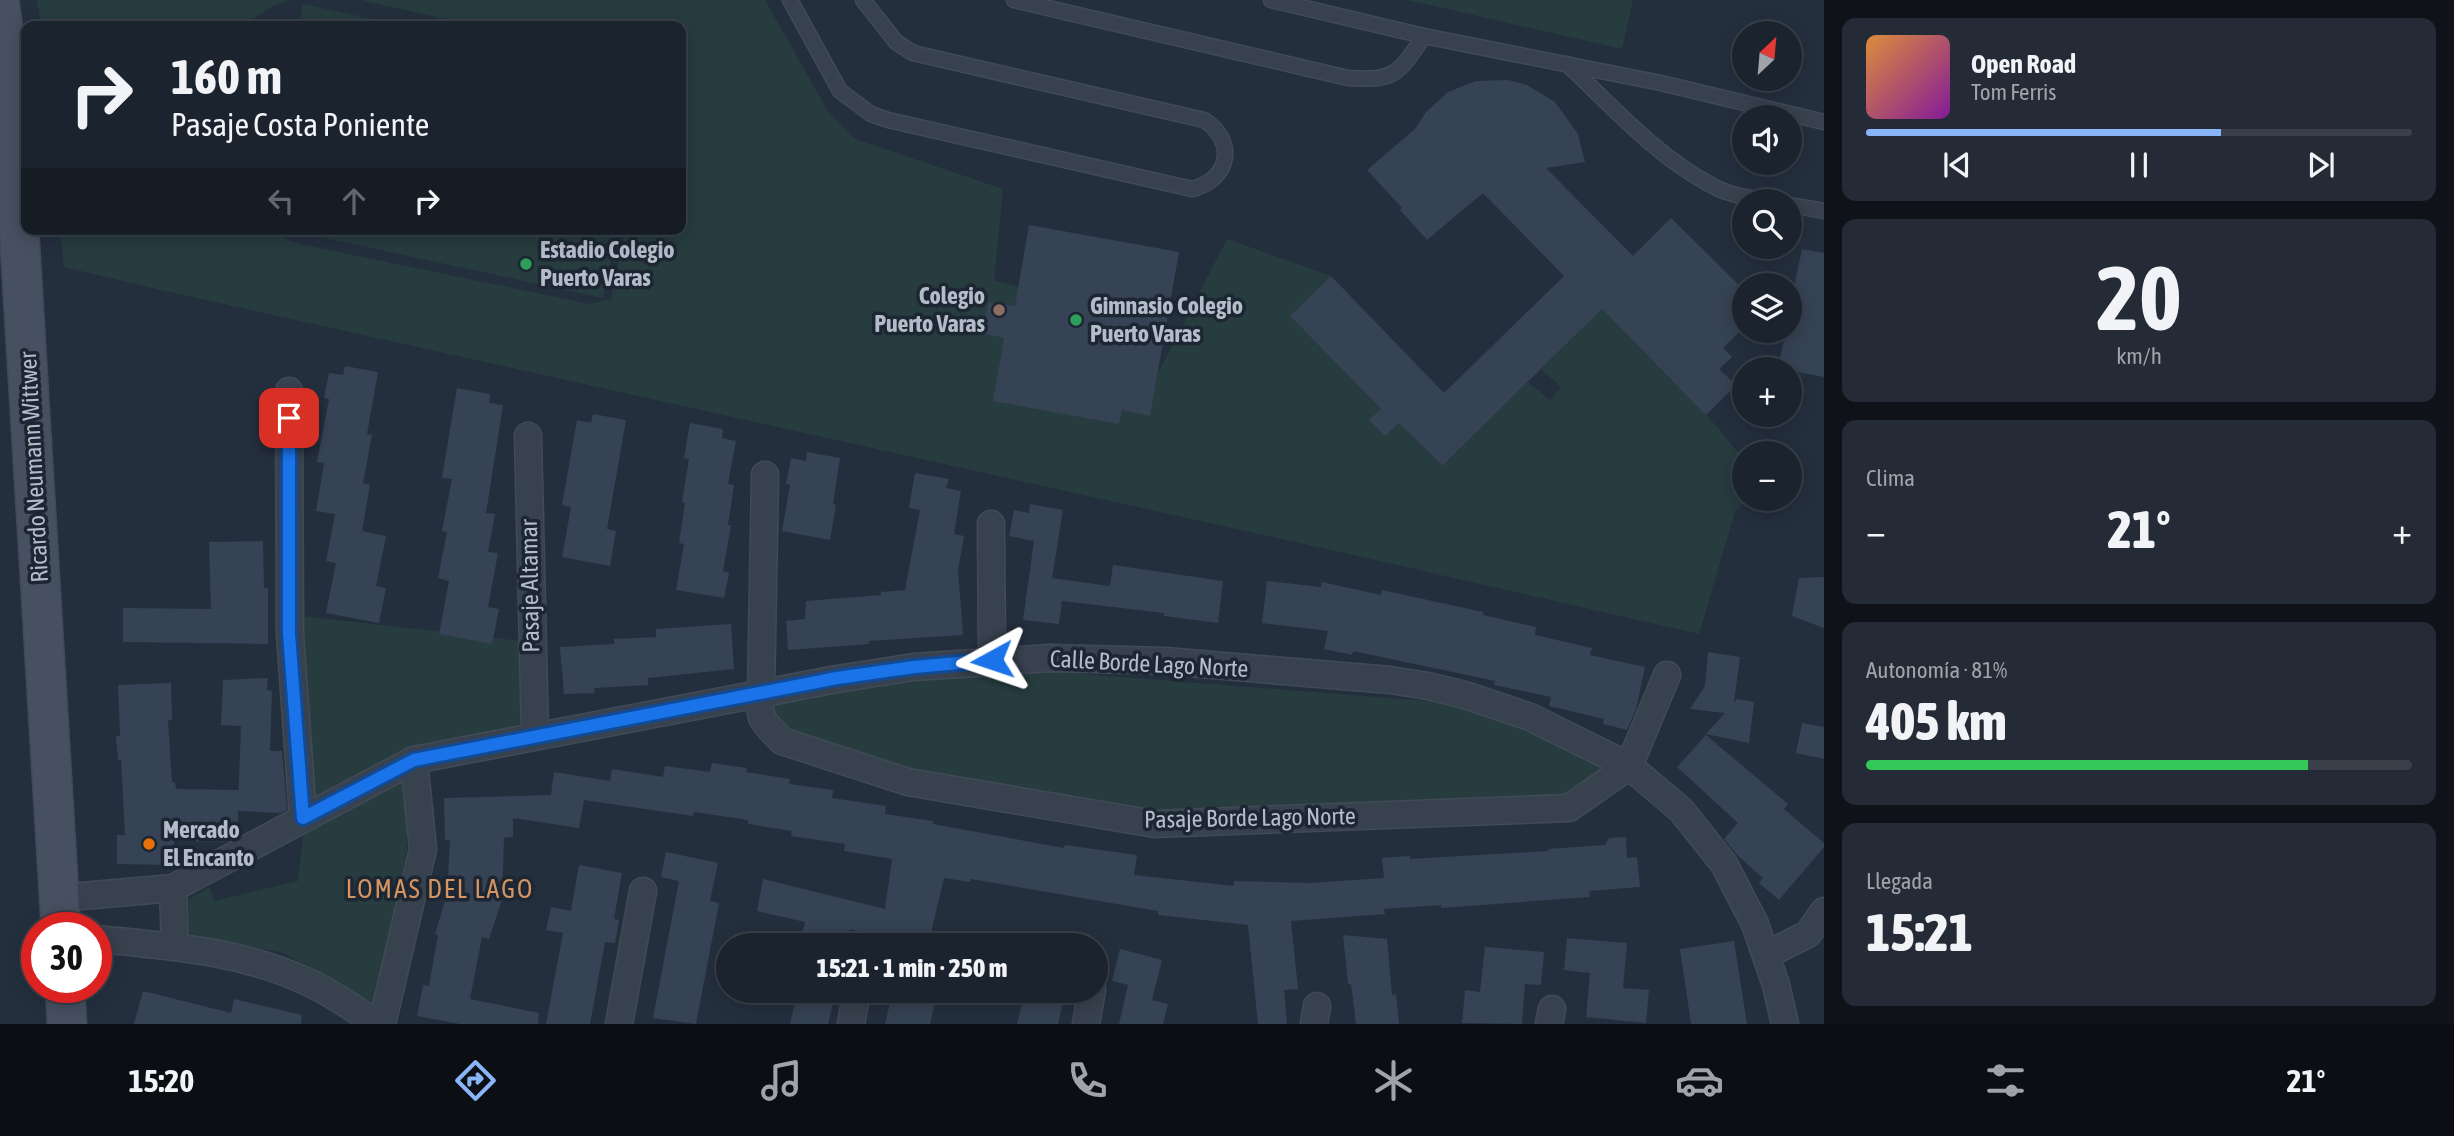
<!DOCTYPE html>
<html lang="es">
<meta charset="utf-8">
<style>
:root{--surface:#1b232e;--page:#242b36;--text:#f1f3f6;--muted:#a0a4aa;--line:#39404a;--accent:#8ab4f8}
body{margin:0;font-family:"Asap Condensed",sans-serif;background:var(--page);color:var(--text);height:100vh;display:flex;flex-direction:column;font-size:26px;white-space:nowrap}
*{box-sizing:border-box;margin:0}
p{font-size:23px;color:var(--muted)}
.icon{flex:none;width:38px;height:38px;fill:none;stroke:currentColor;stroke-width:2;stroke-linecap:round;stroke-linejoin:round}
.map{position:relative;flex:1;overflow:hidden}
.sheet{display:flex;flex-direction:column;gap:18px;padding:18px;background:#0f1319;width:630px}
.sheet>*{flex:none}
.banner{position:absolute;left:21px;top:21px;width:665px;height:214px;border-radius:14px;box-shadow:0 4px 18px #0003,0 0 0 2px var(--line);background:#1b232e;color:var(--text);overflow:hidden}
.needle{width:46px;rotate:26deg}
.controls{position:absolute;left:1732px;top:21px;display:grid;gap:14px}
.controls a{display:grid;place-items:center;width:70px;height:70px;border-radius:50%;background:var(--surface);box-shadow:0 4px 18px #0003,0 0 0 2px var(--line);font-size:35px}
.speed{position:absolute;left:21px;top:912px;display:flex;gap:14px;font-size:35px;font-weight:700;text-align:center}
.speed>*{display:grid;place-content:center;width:91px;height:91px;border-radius:50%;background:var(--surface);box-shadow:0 4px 18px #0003,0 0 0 2px var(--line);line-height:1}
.speed .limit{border:10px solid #d22;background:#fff;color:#111}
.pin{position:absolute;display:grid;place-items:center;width:60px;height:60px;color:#fff;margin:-30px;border-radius:14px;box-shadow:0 4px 10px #0006}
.me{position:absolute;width:77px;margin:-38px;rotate:265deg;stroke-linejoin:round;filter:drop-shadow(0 0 5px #0008)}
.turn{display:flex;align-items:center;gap:24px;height:147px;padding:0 35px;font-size:32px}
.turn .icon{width:91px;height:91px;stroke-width:2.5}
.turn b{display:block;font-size:49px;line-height:60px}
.lanes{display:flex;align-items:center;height:66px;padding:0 35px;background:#0003;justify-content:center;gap:35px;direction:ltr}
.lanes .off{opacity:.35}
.big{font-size:52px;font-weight:800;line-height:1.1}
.sheet .tile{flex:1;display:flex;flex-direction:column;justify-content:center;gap:10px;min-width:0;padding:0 24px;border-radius:14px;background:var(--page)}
.sheet .dial{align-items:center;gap:0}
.dial b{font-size:91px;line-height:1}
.song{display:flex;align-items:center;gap:21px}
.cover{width:84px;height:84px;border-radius:10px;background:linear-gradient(135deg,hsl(30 70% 55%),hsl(290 70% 35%))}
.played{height:7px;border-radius:4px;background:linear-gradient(90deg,var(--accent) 65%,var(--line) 65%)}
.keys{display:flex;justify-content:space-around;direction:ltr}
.heat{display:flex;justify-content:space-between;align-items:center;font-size:38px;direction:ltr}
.charge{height:10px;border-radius:5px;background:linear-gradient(90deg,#34c759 81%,var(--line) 0)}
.trip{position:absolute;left:716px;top:933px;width:392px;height:70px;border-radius:35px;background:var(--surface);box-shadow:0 4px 18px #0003,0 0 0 2px var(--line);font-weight:800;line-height:70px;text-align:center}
.dock{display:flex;height:112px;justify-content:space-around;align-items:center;background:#0b0e12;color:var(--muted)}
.dock .icon{width:49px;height:49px}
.dock .selected{color:var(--accent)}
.dock b{font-size:32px;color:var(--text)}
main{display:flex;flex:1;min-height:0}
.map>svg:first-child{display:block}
.green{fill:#263c3f}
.building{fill:#364354}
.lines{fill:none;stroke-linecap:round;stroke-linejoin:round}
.lane-casing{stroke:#414a57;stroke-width:17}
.street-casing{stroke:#414a57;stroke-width:29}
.secondary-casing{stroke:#414a57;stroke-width:41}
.lane{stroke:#38414e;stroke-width:14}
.street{stroke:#38414e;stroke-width:26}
.secondary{stroke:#465061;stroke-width:38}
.route-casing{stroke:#114b97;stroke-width:18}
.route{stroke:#1a73e8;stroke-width:12}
.leisure-dot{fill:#2e9e5b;stroke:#1d2633;stroke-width:2.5}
.education-dot{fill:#8d6e63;stroke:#1d2633;stroke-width:2.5}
.food-dot{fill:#e8710a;stroke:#1d2633;stroke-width:2.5}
.labels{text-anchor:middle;stroke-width:7;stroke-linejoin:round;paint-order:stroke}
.poi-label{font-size:24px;font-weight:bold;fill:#b4bcc9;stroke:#1d2633;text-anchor:start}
.street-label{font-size:24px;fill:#b4bcc9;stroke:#1d2633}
.neighbourhood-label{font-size:26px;letter-spacing:2px;fill:#d59563;stroke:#1d2633}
</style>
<main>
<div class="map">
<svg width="1824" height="1024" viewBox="0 0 1824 1024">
<rect width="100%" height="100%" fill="#242f3e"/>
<!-- green -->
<path class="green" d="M37 0H290L273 6 242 26H41Z
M361 0H765L829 113 855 139 1003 189 994 280 1019 287 1015 306 988 302 983 333 1004 338 1119 424 1122 410 1150 415 1157 375 1227 239 1331 276 1290 316 1381 409 1370 420 1385 436 1399 423 1441 466 1528 382 1550 400 1561 387 1541 369 1602 309 1706 414 1745 461V499H1748L1735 512 1699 634 1345 553 161 290 64 267 60 229H261L300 244 590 304 611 299 626 229H681V26H477Z
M1408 0H1633L1622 49Z
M303 4 405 26H298Z
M283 229H617L603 298Z
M302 616 520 641 524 726 397 754 310 802Z
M1008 668 1467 704 1614 771 1566 799 1155 815 910 774 786 732 749 705Z
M405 777 407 850 375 1004 284 953 190 936 188 900 210 887 214 901 298 881 303 835Z"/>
<!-- building -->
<path class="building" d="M1508 80 1527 85 1555 102 1578 134 1585 162 1546 168 1633 256 1671 218 1745 291V326L1723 348 1732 357 1719 369 1736 385 1706 415 1602 309 1442 466 1399 423 1385 436 1369 420 1381 409 1290 316 1331 276 1444 393 1564 276 1483 193 1427 240 1400 210 1402 208 1367 170 1415 129 1426 112 1448 92 1476 81Z
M1029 225 1179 252 1150 416 1122 410 1119 424 993 401 1004 338 982 333 988 302 1015 306Z
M1802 249 1824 253V377L1778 368 1786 331H1790V307Z
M345 366 378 372 367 434 372 435 363 483 370 485 362 531 386 536 376 586 386 588 379 623 326 613 336 563 326 561 335 514 316 511 324 463 317 462 329 399 324 398 329 373 343 375Z
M457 388 490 394 489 403 503 405 486 513 495 514 488 552 498 553 488 607 499 609 492 644 439 634 449 581 438 578 447 532 442 531 452 479 442 478Z
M593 414 626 420 607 529 616 531 610 566 562 557 571 507 562 505 577 420 591 423Z
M690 423 723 429 722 438 736 441 728 484 734 485 728 525H731L723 571 729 573 724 598 676 590 684 544 679 543 685 503 682 502 689 459 684 458Z
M807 452 840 458 833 504 836 505 830 540 782 531 790 485 786 484 791 458 806 461Z
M915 473 949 479 946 488 961 491 954 534 964 536 958 570 963 635 869 641V644L788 650 786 621 805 619 806 601 881 595V592L905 590 920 510 909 508Z
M1030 504 1063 510 1052 578 1110 586 1113 565 1223 581 1218 623 1164 616V613L1062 601 1059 624 1023 620 1034 541 1009 536 1014 510 1029 513Z
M263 541 264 588H268V644L123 642V608L211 609 209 542Z
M1824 577V628L1792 616 1799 578Z
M1267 581 1321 587 1322 582 1381 595 1382 590 1483 612V615L1536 627 1535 635 1592 648 1590 655 1645 667 1636 709 1627 730 1603 724 1604 719 1549 706 1551 697 1494 685 1495 681 1353 651 1352 655 1324 649 1328 631 1262 623Z
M731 624 734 669 648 678V685L594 688 595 693 564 694 560 647 614 644V639L656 637V629Z
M1708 652 1740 657 1734 703 1737 699 1754 702 1749 743 1706 734 1725 713 1690 709 1705 686Z
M268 678 267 690 272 691 270 751H282L287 810 281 813 238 811V836L226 842 174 841 173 865 117 864V835H125L121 760H118L116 736H120L118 685 171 683 172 720H168L172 782H175L176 789 239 790 238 806 241 726 221 725 223 680Z
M1802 723 1824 727V759L1796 753Z
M1706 735 1788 804 1784 809 1824 843V847L1779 900 1759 883 1763 878 1738 856 1724 839 1738 823 1677 767Z
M712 763 747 768 746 772 790 779 789 784 833 790 832 798 886 806 885 814 933 821V824L1064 848 1065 845 1137 855 1134 875 1234 886V881L1310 883 1384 878 1382 858 1410 856V859L1548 851V849L1605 845 1609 838 1626 837 1627 858 1637 857 1640 887 1589 891 1590 897 1441 908V905L1384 909 1385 914 1291 921 1298 989 1284 990 1287 1024H1258L1248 925 1158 915V911L971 879 970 882 944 878 928 945H915L850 929 844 945H800L805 922 757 911 763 879 885 909 892 859 844 851 845 844 791 836 792 831 748 824V820L694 812 693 816 584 800 579 828 513 818V837L504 838 502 900 489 939 482 937 470 999 539 1013 538 1024H460L417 1016 423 985 429 986 438 935 435 934 447 894 450 840H445L444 798 551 795 554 772 610 781 612 769 663 777 665 766 710 772Z
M666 852 718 863 710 901 719 903 696 1024 653 1018 679 881 661 877Z
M579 865 622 873 614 919 619 920 615 943 605 942 590 1024H546L563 933 546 930 551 907 571 911Z
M1343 935 1387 939 1392 995 1396 994 1399 1024H1356L1351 984H1348Z
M1567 938 1627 943 1623 988 1649 990 1646 1023 1586 1017 1590 973 1564 970Z
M1734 941 1747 1024H1691L1680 949Z
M1485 947 1544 952 1541 985 1525 984 1522 1024 1462 1023 1465 990 1480 992Z
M1120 949 1162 960 1152 1000 1168 1004 1163 1024H1119L1128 985 1112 981Z
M798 990H836L828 1024H790Z
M893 990H938L930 1024H885Z
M1025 990H1066L1058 1024H1017Z
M143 991 231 1013 234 999 302 1015 301 1024H134Z"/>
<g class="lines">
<!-- lane casing -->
<g class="lane-casing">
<path id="lane" d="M790 0 840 91 871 114 888 120 1192 189C1230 180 1237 141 1204 120L913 53 896 42 863 0
M1014 0 1348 78C1396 81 1398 74 1424 36
M1271 0 1424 36 1661 83 1824 122
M1567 64C1612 106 1656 156 1711 185 1728 195 1749 198 1768 201
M1790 205 1824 211"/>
</g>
<!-- street casing -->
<g class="street-casing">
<path id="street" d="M289 391 290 634 303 818
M528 436 535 736
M765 475 761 695C758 721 764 722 782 741L908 782 1155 824 1569 808 1629 766 1667 675
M991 524 992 660
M173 888 175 947
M60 898 173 888 414 760 837 679 914 667 1050 658 1165 661 1390 680 1428 686 1465 695 1530 717 1629 766 1681 810 1724 864 1755 924 1776 985 1785 1024
M96 939C170 946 245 951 312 984 335 995 356 1010 377 1024
M1766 955 1808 934 1824 911
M382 1024 423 849 414 760
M619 1024 643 891
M851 1024 857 990
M1086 1024 1092 990
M1314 1024 1317 1006
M1549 1024 1552 1009"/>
</g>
<!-- secondary casing -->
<g class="secondary-casing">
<path id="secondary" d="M0 6 10 79 61 928
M65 987 67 1024"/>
</g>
<!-- lane -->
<use href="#lane" class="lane"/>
<!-- street -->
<use href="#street" class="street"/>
<!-- secondary -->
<use href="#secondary" class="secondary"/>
</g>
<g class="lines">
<!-- route casing -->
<g class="route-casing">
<path id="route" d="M289 418V634L303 818 414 760 837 678 914 667 992 660"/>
</g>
<!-- route -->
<use href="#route" class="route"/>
</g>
<!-- markers -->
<g class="leisure-dot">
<circle cx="526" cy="264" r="7"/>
<circle cx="1076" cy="320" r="7"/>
</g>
<circle class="education-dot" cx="999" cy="310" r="7"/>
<circle class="food-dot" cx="149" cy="844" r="7"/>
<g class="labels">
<!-- poi labels -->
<g class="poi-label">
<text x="540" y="258">Estadio Colegio<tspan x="540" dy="28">Puerto Varas</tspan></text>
<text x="985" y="304" text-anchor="end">Colegio<tspan x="985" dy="28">Puerto Varas</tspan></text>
<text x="1090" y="314">Gimnasio Colegio<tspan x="1090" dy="28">Puerto Varas</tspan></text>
<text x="163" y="838">Mercado<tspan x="163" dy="28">El Encanto</tspan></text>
</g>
<!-- street labels -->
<g class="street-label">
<text transform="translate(34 467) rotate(-93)" y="8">Ricardo Neumann Wittwer</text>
<text transform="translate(530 586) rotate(-91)" y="8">Pasaje Altamar</text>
<text transform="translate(1149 664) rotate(3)" y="8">Calle Borde Lago Norte</text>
<text transform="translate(1250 818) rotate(-1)" y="8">Pasaje Borde Lago Norte</text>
</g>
<!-- neighbourhood labels -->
<g class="neighbourhood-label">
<text x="440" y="898">LOMAS DEL LAGO</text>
</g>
</g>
</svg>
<div class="controls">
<a><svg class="needle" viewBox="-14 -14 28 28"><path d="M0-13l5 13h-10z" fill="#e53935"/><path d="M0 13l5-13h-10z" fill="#a0a4aa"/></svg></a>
<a><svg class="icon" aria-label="sound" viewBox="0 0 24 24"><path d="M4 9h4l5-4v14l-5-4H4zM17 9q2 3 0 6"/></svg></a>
<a><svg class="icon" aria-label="search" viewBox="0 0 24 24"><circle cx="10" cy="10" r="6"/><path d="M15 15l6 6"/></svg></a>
<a><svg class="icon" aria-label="layers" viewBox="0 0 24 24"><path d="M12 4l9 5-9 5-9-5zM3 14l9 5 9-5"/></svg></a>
<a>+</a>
<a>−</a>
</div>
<div class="speed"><div class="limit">30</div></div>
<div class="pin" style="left:289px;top:418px;background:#d93025"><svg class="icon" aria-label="arrive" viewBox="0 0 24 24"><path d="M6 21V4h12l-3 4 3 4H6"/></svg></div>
<svg class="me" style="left:992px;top:660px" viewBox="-20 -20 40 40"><path d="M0-17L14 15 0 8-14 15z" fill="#1a73e8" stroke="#fff" stroke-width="4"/></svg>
<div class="trip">15:21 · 1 min · 250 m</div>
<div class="banner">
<div class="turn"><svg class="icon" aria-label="right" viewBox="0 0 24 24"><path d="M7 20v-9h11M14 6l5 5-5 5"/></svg><div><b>160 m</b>Pasaje Costa Poniente</div></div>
<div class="lanes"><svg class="icon off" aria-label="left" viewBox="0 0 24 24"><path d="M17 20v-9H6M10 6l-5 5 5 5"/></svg><svg class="icon off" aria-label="ahead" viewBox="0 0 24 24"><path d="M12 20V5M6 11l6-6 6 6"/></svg><svg class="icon" aria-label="right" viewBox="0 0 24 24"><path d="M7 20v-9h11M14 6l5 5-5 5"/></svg></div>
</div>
</div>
<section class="sheet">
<div class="tile">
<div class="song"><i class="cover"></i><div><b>Open Road</b><p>Tom Ferris</p></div></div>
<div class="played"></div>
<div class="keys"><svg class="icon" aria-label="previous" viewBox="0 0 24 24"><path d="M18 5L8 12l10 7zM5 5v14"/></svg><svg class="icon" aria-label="pause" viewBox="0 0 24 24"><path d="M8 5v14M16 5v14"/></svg><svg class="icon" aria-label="next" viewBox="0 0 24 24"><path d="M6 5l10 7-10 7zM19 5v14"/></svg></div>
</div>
<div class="tile dial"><b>20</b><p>km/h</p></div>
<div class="tile"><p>Clima</p>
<div class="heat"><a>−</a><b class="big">21°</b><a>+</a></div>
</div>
<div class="tile"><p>Autonomía · 81%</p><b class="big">405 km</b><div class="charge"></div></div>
<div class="tile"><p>Llegada</p><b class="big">15:21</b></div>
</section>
</main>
<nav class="dock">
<b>15:20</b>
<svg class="icon selected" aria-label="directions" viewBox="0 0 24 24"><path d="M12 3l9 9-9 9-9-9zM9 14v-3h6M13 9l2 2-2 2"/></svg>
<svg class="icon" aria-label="music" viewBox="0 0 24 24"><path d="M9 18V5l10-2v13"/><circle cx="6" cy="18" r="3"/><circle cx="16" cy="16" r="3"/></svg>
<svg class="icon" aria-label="phone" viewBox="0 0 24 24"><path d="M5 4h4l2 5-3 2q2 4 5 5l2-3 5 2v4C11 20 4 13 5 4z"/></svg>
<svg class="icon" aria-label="climate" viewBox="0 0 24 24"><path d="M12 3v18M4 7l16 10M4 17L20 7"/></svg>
<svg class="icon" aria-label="car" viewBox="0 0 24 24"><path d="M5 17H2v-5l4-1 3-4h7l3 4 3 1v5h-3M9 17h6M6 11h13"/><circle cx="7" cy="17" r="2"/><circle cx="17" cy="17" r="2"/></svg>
<svg class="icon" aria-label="filters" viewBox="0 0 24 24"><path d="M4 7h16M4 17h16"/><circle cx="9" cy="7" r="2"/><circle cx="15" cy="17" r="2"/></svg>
<b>21°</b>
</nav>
